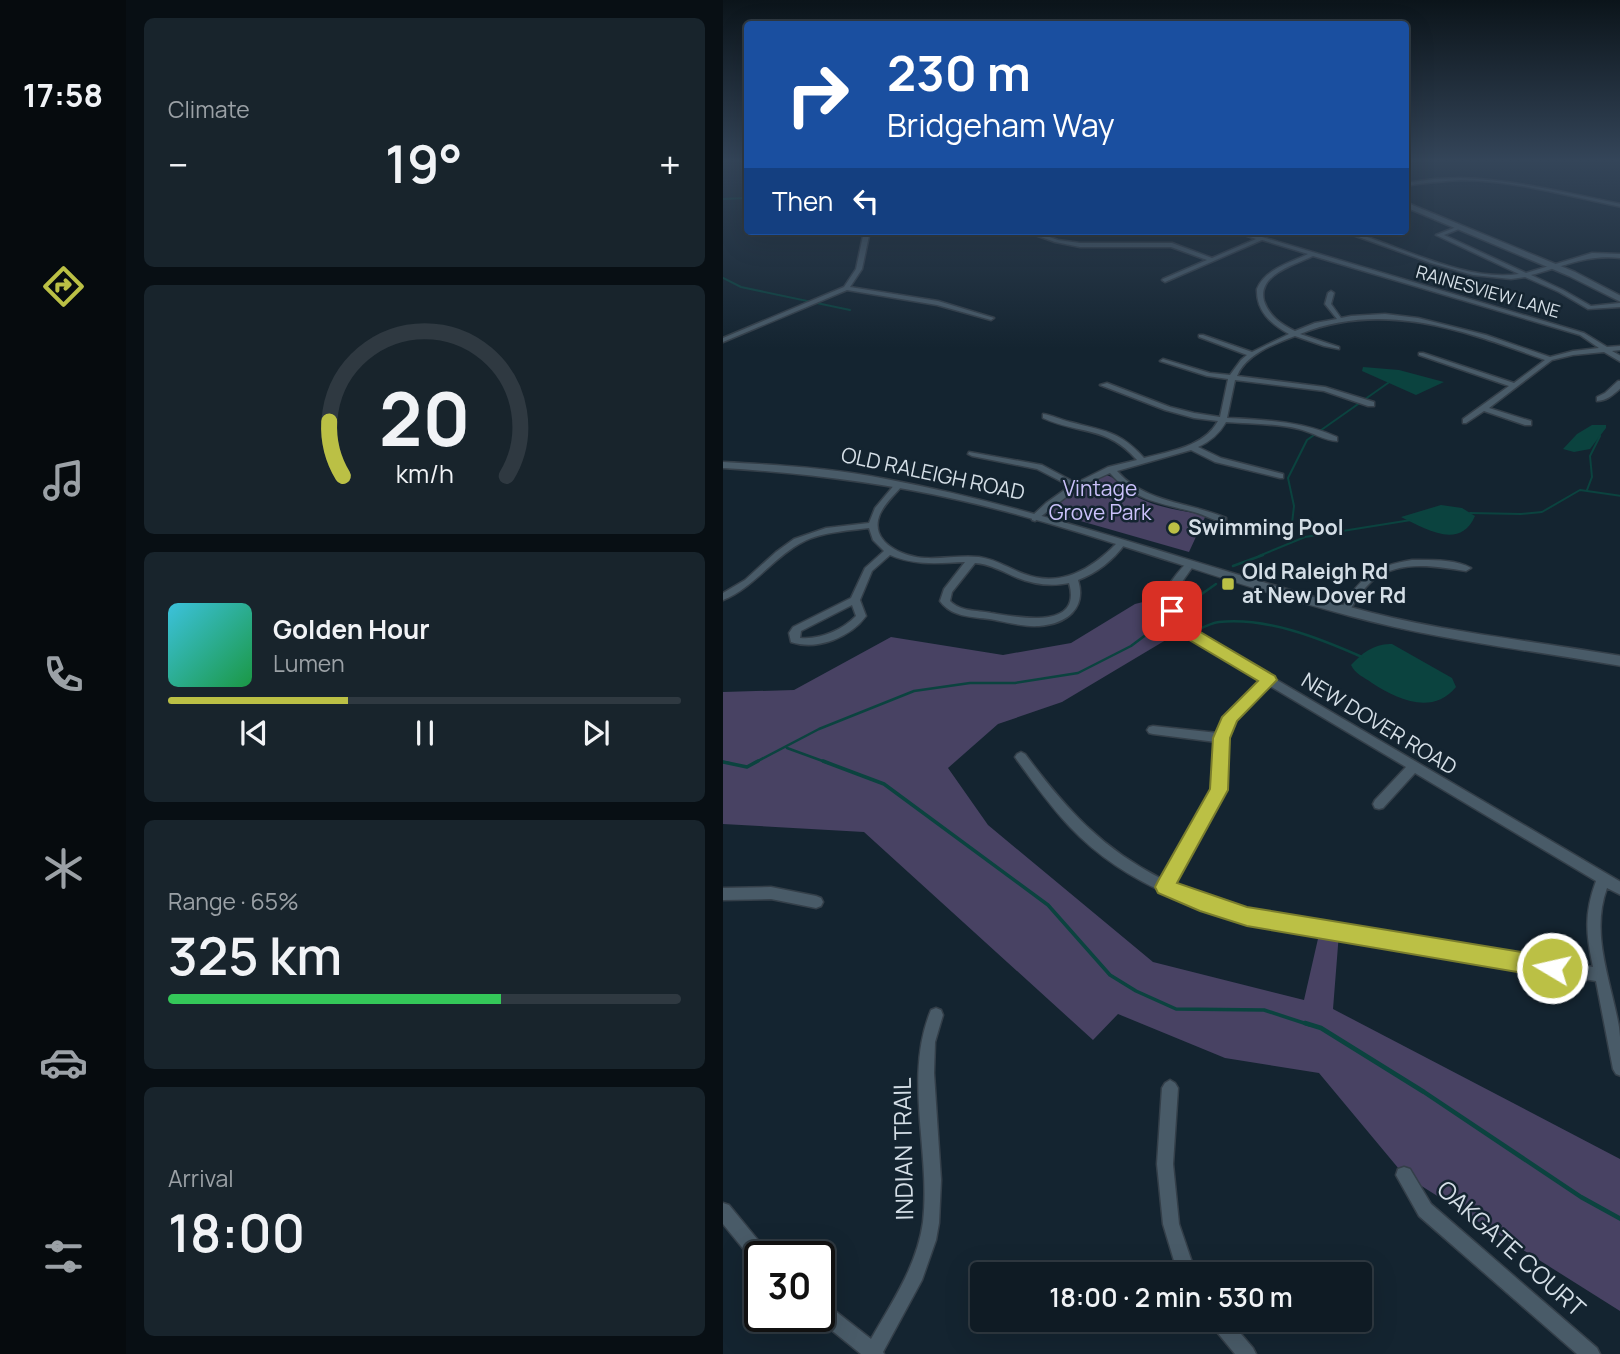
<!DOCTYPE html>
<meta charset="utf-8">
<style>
:root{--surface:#0f1b24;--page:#18242c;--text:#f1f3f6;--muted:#9ba1a6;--line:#2f3941;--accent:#bbc045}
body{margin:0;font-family:Manrope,sans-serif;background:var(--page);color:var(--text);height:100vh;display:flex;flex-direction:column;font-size:26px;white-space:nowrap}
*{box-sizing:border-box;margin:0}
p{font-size:23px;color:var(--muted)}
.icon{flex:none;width:38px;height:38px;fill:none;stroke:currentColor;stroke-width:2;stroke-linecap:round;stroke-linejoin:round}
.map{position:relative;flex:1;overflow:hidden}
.drawer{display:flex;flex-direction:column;gap:18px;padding:18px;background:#080f14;width:597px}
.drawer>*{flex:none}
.guide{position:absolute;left:21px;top:21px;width:665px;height:214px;border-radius:7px;box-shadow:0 7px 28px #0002,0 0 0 2px var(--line);background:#1a4fa0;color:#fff;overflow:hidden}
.speed{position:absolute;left:21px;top:1241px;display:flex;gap:14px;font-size:35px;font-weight:700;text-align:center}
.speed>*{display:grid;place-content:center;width:91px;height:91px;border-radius:50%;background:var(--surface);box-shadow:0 7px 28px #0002,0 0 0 2px var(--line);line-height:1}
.speed .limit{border:4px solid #111;border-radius:10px;background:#fff;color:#111}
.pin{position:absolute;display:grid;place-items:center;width:60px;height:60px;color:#fff;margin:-30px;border-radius:14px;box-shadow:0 4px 10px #0006}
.me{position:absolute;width:77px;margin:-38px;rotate:279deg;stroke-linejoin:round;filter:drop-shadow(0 0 5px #0008)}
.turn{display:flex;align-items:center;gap:24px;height:147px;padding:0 28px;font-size:32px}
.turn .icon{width:91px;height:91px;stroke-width:2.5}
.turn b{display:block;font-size:49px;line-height:60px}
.then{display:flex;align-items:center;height:66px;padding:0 28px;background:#0003;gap:14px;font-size:26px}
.big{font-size:52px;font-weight:600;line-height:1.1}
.drawer .card{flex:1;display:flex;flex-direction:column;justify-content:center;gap:10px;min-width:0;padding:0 24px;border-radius:10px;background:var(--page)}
.drawer .dial{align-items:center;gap:0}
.dial svg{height:182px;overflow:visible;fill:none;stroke:var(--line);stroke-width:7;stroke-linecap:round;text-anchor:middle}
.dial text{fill:var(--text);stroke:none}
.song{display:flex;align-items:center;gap:21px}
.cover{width:84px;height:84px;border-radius:10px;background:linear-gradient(135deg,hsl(190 70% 55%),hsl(140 70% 35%))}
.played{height:7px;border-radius:4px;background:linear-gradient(90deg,var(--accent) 35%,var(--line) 35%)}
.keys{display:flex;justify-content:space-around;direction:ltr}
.heat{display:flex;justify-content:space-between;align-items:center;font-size:38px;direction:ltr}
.charge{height:10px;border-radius:5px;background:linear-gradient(90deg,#34c759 65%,var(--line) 0)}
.trip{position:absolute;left:247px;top:1262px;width:402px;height:70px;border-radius:7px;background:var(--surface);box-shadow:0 7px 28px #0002,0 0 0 2px var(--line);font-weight:600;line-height:70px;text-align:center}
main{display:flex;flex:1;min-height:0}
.menu{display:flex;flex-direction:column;width:126px;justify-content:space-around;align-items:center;background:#060b0e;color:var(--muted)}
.menu .icon{width:49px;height:49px}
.menu .selected{color:var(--accent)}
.menu b{font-size:32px;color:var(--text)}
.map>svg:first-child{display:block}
.green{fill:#484263}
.water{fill:#0b433f}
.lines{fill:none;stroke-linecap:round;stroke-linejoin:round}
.stream-far3{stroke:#0b433f;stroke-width:2}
.stream-far2{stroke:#0b433f;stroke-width:2.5}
.stream-far1{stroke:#0b433f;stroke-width:3.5}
.stream{stroke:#0b433f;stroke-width:4.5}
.minor-casing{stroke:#343f49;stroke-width:3}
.secondary-casing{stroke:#343f49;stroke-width:3}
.minor{fill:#495b68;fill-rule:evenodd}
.secondary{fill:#495b68;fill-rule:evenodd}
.route{fill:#bbc045;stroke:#7a7d2d;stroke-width:2}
.poi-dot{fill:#bbc045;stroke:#142430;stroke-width:2.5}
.labels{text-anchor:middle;stroke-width:5;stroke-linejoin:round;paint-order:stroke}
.far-street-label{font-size:18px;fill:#d4dee6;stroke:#142430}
.street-label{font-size:21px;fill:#d4dee6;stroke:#142430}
.park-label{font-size:21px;fill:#cac1fa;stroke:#142430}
.poi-label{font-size:21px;font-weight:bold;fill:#d4dee6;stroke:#142430;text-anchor:start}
.near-street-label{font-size:24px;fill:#d4dee6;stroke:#142430}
</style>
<main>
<nav class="menu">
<b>17:58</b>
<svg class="icon selected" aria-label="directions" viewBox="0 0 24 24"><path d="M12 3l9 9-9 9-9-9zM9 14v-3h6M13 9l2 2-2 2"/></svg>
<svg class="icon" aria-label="music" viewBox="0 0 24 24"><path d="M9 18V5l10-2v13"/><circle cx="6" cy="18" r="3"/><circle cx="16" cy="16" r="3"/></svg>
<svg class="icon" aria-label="phone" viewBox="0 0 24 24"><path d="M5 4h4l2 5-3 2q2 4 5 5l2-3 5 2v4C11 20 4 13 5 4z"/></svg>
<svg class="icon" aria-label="climate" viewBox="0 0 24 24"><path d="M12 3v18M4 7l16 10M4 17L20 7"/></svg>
<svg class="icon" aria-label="car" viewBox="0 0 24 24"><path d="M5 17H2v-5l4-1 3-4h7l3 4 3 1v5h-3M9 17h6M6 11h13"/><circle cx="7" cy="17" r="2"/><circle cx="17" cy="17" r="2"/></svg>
<svg class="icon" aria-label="filters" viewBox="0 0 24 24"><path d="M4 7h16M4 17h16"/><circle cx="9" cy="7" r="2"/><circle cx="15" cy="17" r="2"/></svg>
</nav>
<section class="drawer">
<div class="card"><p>Climate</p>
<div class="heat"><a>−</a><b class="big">19°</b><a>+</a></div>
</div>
<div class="card dial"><svg viewBox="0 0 100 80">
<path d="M14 69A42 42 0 1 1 86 69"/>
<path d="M14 69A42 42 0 0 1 8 45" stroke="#bbc045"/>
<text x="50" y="56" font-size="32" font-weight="700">20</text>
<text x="50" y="72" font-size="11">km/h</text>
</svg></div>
<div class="card">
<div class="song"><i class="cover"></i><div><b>Golden Hour</b><p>Lumen</p></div></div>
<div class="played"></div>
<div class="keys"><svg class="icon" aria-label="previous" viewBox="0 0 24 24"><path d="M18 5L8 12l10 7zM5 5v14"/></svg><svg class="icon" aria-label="pause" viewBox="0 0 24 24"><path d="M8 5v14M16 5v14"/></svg><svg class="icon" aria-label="next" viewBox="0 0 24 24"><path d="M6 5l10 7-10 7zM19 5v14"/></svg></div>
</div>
<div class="card"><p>Range · 65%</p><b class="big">325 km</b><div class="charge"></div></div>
<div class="card"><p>Arrival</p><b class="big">18:00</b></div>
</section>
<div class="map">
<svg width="898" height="1354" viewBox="0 0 898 1354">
<rect width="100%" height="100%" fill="#142430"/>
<!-- green -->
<path class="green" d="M383 475C395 478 404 492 416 498 436 508 460 511 483 515L466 552 326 512 356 486Z
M440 597 442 614 458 631 339 702 275 724 225 768 265 825 430 962 581 1000 597 930 616 933 610 1009 897 1159V1311L681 1175 596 1073 502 1058 395 1014 370 1040 141 832 0 824V692L71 690 168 637 280 655 348 643 412 604Z"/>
<!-- water -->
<path class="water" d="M640 367 676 370 721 382 693 395 639 371Z
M869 425H883V428L867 449 851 452 840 449 854 434Z
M718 505 739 508 752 516C737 551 701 528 678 517Z
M669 644 729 678 733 687C709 716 674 699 649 683 641 677 632 674 628 665 639 653 652 643 669 644Z"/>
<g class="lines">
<!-- stream-far3 -->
<path class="stream-far3" d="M0 199 24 198
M0 278 18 287 127 310
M864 490 869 477 867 456 877 436
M747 513 798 514 819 512 857 490 898 496
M567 541 571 506 565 478 584 440 665 383
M536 556 582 537 688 520"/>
<!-- stream-far2 -->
<path class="stream-far2" d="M510 566 540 555
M453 612 493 584
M430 630 464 633
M471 632C479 628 487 623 496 622 544 617 596 638 639 657
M64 748 105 763
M0 762 6 763
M31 763 96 729 191 691 247 683H292L355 673 408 646 448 616"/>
<!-- stream-far1 -->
<path class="stream-far1" d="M100 761 161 784 325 905 387 975 413 991 453 1009 541 1010 587 1025
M0 762 24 767 35 761"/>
<!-- stream -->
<path class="stream" d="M582 1023 598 1028 701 1092 858 1197 898 1219"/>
<!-- minor casing -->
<g class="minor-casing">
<path id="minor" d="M738 178C792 180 844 193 898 204V207C845 196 791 180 737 180 718 181 701 183 682 186V183L711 179Z
M736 226 741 227 721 235 803 273 869 253 898 254V258C863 254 840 267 808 275L840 290 868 306 898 303V307L865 309 836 292 802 277 788 279 750 275 708 263 630 235 635 234C683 249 745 282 796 274L713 235Z
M141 231H147L139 269 127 287 215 301 271 318 268 320 214 305 124 290 0 342V338L121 287 133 269Z
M301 231H309L335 240 357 243H449L489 258 533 239 510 231H519L861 333 884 347 898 346V350L889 351 898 356V362L881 352 850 355 829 360 766 408 808 421V425H802L761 411 743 423H740V419L786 386 696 355V353H700L791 383 822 360C742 331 661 300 577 334L616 347V349L601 346 572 336C551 344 523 354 514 376L602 387 651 402V406H645L601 391 512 380 504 418C542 420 578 421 614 437V441C602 441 589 432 576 429 552 423 527 424 503 422 496 434 488 441 475 447L498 458 560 474V478H557L492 462 468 450 394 471C422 503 466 502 503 518V522C493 522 482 515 471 512 438 503 411 501 387 473L356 487 312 521 309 520V516L323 503 347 486 314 469 249 456 245 454 246 452 319 465 353 483 385 467 414 460C383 425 357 435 320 418V414C329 415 338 420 347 422 380 431 396 430 421 458 447 451 481 447 495 421L471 418 442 410 377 385 384 383 447 407 471 413 497 417 505 379 484 376 437 361 440 359 487 373 507 375 518 360 524 355 476 337V335H480L529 352 566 334C548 324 533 311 534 289 542 269 567 263 585 254L539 240 442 282 439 280 440 279 484 260 448 247H357L332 242ZM590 256 857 335 876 348 850 351 827 357 763 335 695 318 662 314 628 316 618 318 608 304 611 293 608 291 605 293 602 304 614 319 592 323 572 331C558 324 546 316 541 301 534 274 572 265 590 256Z
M895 381H898V388C891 394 884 401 874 401V397L882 393Z
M173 483H179L180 485C172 494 162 503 157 514 145 542 180 557 202 558 220 559 238 555 256 557 272 559 285 568 301 574 338 588 369 569 395 542L398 541 402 544C390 560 374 573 355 580 364 609 343 624 316 626 302 627 287 623 272 620 252 616 230 619 217 601L221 589 242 562C216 563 192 566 167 555L149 571 137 600 143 616C128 637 94 651 68 642L66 633 70 627 128 598 142 568 161 551 150 540 146 528C123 531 96 532 76 544 48 560 30 588 0 600V593L22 580 53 552 71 539 103 528 146 523 152 508ZM252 563C266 564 277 570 290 576 308 584 327 587 346 583 360 631 294 617 268 613 253 610 238 612 227 601L229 592ZM129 605 133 616C119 630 97 640 77 638L78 631Z
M689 560C706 560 733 559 748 568L743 571C712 566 674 559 648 582 638 591 632 602 625 613H619L617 611C636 578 651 566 689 560Z
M466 562 471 565C449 595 442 604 472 632L898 882V895L884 888C867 934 888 981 896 1027 898 1043 898 1060 898 1076L893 1074 890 1069 873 981 566 930C485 913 406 889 347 827 327 806 311 783 294 760L292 757 294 754 298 752 302 754C343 809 378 848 439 879L490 790 493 742 430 734 426 733 424 730 426 727 430 726 495 733 503 714 539 681C524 672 510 664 496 655 470 640 427 619 448 582 453 575 459 566 466 562ZM547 686 683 767 652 800 650 804 652 808 656 809 660 808 692 773 873 881C861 914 863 934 870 967L566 918C526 909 488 900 450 885L502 790 505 738 512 719Z
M48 887 93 896 98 898 100 902 98 906 93 908 48 899 0 900V888Z
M213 1008 218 1010 220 1015 212 1042 211 1073 218 1180 216 1223 213 1240 199 1280 160 1352 161 1354H138L91 1316H96V1300L102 1303 148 1339C169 1302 194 1266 200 1222 208 1152 180 1077 208 1010Z
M447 1080 452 1083 455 1088 450 1164 456 1224 473 1274H455L440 1224 434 1164 439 1088 442 1083Z
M681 1167 687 1169 708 1204 874 1348 877 1354H854L696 1216 673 1175 675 1169Z
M0 1203 6 1205 43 1250 45 1256H37V1265L31 1262 0 1224Z
M486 1320H506L530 1348 533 1354H512L489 1326Z"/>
</g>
<!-- secondary casing -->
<g class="secondary-casing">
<path id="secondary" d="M682 202 852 272 898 296V302L846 276 682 207Z
M0 462C55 465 109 468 163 479 321 509 472 565 627 607 715 632 807 640 898 656V666C807 650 715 640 627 616 495 581 368 530 236 500 156 482 81 473 0 468Z"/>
</g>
<!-- minor -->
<use href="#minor" class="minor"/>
<!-- secondary -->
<use href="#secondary" class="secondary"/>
</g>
<!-- sky -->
<linearGradient id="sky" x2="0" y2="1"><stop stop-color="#0b141a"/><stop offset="0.46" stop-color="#344559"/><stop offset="1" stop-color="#344559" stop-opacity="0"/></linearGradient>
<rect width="898" height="349" fill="url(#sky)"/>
<!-- route -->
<path class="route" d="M449 606 454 608 474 630 552 676 554 680 514 721 507 738 505 790 454 883 524 907 829 957 837 960 840 968 837 975 829 978 524 926 477 911 435 893 432 887 435 881 487 789 490 738 499 717 535 681 463 638 441 611Z"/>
<!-- markers -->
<g class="poi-dot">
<circle cx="451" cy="528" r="7"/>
<rect x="498" y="577" width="14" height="14" rx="3.5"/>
</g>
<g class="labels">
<!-- far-street labels -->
<g class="far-street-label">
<text transform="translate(765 292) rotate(16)" y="6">RAINESVIEW LANE</text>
</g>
<!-- street labels -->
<g class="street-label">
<text transform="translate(210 474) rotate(12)" y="7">OLD RALEIGH ROAD</text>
<text transform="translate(656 724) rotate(31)" y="7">NEW DOVER ROAD</text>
</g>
<!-- park labels -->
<g class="park-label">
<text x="377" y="496">Vintage<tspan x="377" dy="24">Grove Park</tspan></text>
</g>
<!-- poi labels -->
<g class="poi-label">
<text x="465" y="535">Swimming Pool</text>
<text x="519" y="579">Old Raleigh Rd<tspan x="519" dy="24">at New Dover Rd</tspan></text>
</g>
<!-- near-street labels -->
<g class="near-street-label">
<text transform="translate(181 1149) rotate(-91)" y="8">INDIAN TRAIL</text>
<text transform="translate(788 1249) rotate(42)" y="8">OAKGATE COURT</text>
</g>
</g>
</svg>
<div class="speed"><div class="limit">30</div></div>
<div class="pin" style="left:449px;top:611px;background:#d93025"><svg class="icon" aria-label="arrive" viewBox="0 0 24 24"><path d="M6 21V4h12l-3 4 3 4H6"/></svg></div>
<svg class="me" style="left:829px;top:968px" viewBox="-20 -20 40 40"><circle r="17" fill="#bbc045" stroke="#fff" stroke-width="3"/><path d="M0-11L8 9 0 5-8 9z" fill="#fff"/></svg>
<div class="trip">18:00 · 2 min · 530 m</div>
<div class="guide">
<div class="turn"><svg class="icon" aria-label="right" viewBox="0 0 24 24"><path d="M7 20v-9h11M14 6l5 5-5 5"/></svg><div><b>230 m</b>Bridgeham Way</div></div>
<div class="then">Then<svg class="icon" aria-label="left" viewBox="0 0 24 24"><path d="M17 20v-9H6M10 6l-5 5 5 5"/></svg></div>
</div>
</div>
</main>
